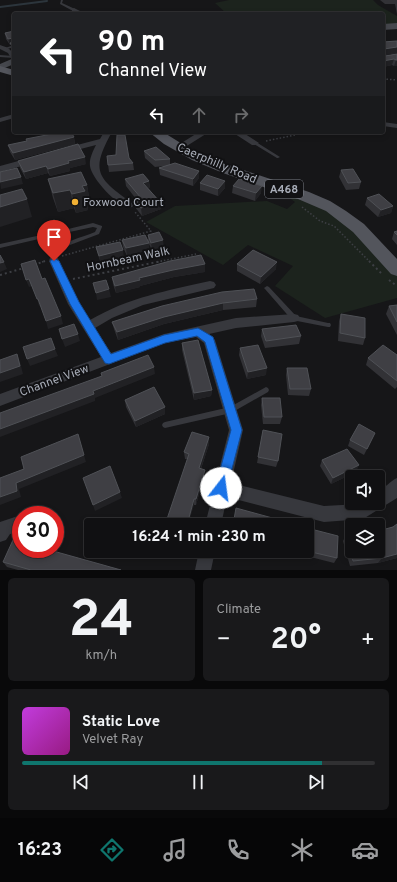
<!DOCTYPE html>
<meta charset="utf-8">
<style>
:root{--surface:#101012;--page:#19191b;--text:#f1f3f6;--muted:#9c9d9f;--line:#303032;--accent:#0f766e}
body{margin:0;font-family:Overpass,sans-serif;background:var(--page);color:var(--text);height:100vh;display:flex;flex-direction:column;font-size:15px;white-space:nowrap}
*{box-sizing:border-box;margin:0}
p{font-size:13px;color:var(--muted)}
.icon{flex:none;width:22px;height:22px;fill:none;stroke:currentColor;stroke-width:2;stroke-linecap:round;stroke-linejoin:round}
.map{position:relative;height:570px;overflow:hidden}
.side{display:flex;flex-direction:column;gap:8px;padding:8px;background:#09090a;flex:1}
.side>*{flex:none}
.banner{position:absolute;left:12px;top:12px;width:373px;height:122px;border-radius:4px;box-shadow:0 2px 6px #0003,0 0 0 1px var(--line);background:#202124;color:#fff;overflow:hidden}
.controls{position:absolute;left:345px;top:470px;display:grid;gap:8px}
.controls a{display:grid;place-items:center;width:40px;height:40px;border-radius:4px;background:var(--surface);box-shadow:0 2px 6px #0003,0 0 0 1px var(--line);font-size:20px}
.speed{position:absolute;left:12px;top:506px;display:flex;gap:8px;font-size:20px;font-weight:700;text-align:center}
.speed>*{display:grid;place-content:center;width:52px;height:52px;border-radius:50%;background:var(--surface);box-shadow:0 2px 6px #0003,0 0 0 1px var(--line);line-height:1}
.speed .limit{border:6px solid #d22;background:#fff;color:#111}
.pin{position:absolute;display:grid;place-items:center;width:34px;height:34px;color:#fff;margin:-41px -17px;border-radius:50% 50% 50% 0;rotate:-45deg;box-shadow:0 0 4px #0007}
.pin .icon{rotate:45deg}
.me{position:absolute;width:44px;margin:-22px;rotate:15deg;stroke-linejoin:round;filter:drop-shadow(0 0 3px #0008)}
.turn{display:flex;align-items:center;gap:14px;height:84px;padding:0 20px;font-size:18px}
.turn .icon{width:52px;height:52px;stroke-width:2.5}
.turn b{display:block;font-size:28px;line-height:34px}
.lanes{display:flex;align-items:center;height:38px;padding:0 20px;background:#0003;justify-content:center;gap:20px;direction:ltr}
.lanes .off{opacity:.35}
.big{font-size:30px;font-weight:700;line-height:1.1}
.side .card{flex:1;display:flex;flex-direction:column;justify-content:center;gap:6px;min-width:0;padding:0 14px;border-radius:6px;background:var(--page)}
.side .dial{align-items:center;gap:0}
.dial b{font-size:52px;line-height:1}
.song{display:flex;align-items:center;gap:12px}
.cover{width:48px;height:48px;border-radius:6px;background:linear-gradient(135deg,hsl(290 70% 55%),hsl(310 70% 35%))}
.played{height:4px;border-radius:2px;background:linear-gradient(90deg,var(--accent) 85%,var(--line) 85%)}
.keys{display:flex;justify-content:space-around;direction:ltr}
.heat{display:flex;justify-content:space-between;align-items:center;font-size:22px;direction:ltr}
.side .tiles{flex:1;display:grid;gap:8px;grid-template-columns:1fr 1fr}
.card:last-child{grid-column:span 2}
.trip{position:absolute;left:84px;top:518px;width:230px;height:40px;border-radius:4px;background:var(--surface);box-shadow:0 2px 6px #0003,0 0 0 1px var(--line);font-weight:700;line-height:40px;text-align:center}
.dock{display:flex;height:64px;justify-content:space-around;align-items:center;background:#060607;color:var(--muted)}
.dock .icon{width:28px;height:28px}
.dock .active{color:var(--accent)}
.dock b{font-size:18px;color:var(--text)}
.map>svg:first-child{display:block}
.green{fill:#1c231d}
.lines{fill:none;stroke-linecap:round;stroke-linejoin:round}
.stream{stroke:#2c353c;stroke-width:2}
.path-far1{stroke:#3d3f44;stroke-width:1.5;stroke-dasharray:1.5 2;stroke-linecap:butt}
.path{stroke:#3d3f44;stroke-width:2;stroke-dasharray:2 3;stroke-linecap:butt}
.lane{fill:#37383d;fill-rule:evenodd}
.street{fill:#37383d;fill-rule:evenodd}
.secondary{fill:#45474d;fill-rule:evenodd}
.primary{fill:#53555c;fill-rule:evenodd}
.wall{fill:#323236}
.shaded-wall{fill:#212124}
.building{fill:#3f3f44;stroke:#4f5156}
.route{fill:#1a73e8;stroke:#114b97}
.poi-dot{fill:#f2b134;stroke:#111113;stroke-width:1.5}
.labels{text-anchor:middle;stroke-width:4;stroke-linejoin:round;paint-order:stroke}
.shield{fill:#111113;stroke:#7b7e86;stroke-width:1}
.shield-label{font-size:11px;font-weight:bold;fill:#a8adb8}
.street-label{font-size:12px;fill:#a8adb8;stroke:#111113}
.poi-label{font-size:12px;fill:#a8adb8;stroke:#111113;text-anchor:start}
</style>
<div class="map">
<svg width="397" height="570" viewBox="0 0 397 570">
<rect width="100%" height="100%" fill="#161618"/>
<!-- green -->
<path class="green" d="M229 0H373L378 5 397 16V25H383V14H227L215 3Z
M284 194 333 209 397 270V298L325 318 275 286 293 266 248 245 223 265 146 222 175 206 267 201 287 209 295 202Z"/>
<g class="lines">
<!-- stream -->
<path class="stream" d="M0 7 47 1"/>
<!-- path-far1 -->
<path class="path-far1" d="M383 79 397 80
M266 141 295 135
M302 207 320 221 334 226 370 262
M62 256 151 231 135 212
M42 262 45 261
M157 262 196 254"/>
<!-- path -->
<path class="path" d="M369 261 381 273
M34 265 45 261
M0 275 24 268
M73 279 162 261
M389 280 397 286"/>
<!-- lane -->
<path class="lane" d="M61 0H63L62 3 75 9V11H73L60 4Z
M14 45V47L4 50 2 49Z
M0 55 13 56H14V58L0 57Z
M254 142H256L280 157 278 158H277L254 144Z
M54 219 56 221 60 231 93 223 102 226V227L99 234 62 248 56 252 57 261 54 263 51 261 50 251C60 243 83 237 95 232L97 228 93 227 60 234 58 236 56 235 0 248V244L55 232 52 221Z
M267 286 269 287 296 316 328 323H330L331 325 330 327H328L292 320 265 289 264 288Z
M266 387 268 388 269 390 268 392 231 413 165 428 163 427 162 425 163 423 165 422 230 407Z"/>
<!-- street -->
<path class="street" d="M74 8 84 13 85 14H78L72 11V9Z
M0 45C10 48 14 51 14 61L12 60 8 53 0 49Z
M14 114V118L0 122V118Z
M383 122 397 124V128L383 126Z
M104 132H112C90 171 97 178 132 203L134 205 132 207C120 210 91 178 90 166 89 159 93 151 96 145L65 153 61 151 62 149 100 139Z
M199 132H209L182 149H179L175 147Z
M232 132H242L259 143 255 145H252Z
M33 157 37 160 36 162 0 172V166Z
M54 257 58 258 59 261 79 302 90 320C130 297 166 291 210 281L214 282 216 285 214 288 143 305 112 318 95 328 111 353 164 334 236 318 294 314 298 315 300 318 298 321 294 322 236 328 209 334 215 340 243 430 231 483 324 506 378 503V492C385 488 390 481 397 478V498L363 519 324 522 227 497 221 525H205L229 430 204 343 196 337 165 343 0 406V394L101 357 68 304 49 261 50 258Z
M21 515V531L10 534 6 540 0 542V522Z
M199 551H215L211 570H195Z"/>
<!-- secondary -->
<path class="secondary" d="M397 23V29L383 30V24Z
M14 58V64L0 70V64Z"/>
<!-- primary -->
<path class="primary" d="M0 66 14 70V76L0 72Z
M149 132H163L187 147 217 161 309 192 330 201 346 211 364 224 397 259V276L391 274 353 232 326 211 298 199 223 173 192 160 164 144Z"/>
</g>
<!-- wall -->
<path class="wall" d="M380 0H397V14L395 4H385Z
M14 31V53L12 49 11 45H10L6 39 5 33Z
M397 41V53L384 55 385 56 397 54V66H394L392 65 383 67V42Z
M74 137 75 144 15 160 10 152 8 145Z
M144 151 170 159V164L199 171V178L193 186 160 175 159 168 164 166 155 167 145 158Z
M107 156 129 158 133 163 134 170 109 172Z
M18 161 86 164 70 168V171L50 176 48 173 26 179 20 168Z
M341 170 361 182 359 189 346 190 339 177Z
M48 179 87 185 90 203 87 204 88 210 76 213 74 208 58 212 53 198Z
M125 179 149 181 150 188H148L160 202 161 209 142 216 135 207V200L136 199 126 186Z
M200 183 225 188 218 196 200 190Z
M233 186 261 193 255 201 232 193Z
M367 198 393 206 391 213 378 217 365 205Z
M397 231V245L392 239 394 232Z
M148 235 164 247 152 250 148 242Z
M122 240 149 243V250L127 256 123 247Z
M96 247 124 258 101 263 98 255Z
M237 264 276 269 260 284 237 271Z
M205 272 174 277 140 286V287L116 293 113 284 112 277Z
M257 299 256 307 223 310 164 324 118 340 114 329 112 322 162 306Z
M397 305V335L386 314 389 306Z
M341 314 365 338 363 345 338 341 339 321Z
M262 329 301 336 299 344 265 348 261 336Z
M182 343 212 390 211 396 194 400 182 350Z
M240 348 266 375 247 379 239 355Z
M397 355V387L395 389 366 365 368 358Z
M287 368 311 389 309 396 288 395 286 375Z
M262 398 282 417 280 424H263L261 405Z
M125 400 165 407V414L136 427 126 407Z
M263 430 278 461 276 467 257 463Z
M375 433 364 455 348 446 350 440Z
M209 444 201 469 204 476 196 505H194L187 459H185L184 452Z
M322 460 356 472 331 484 320 466Z
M397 524V558L378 563 350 566 343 541 346 535 352 551Z
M307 528 337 558 334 563 287 551H307Z
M3 562 121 570H18L7 567Z"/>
<!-- shaded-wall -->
<path class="shaded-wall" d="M13 38 14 44 10 43 11 45H10L8 39Z
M397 47V53L383 55 384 49Z
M394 59 392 65 383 67V61Z
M396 60H397V66H394Z
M74 137 75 144 15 160 13 153Z
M85 157 86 164 70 168V171L50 176 48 169 68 161Z
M46 166 48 173 26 179 24 172Z
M199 171V178L193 186V179Z
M21 177 23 184 1 189 0 182Z
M149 181 150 188 144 190 143 183Z
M225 181V188L218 196V189Z
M87 185 90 203 87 204 88 210 76 213 72 194 82 186Z
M262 186 261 193 255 201 256 193Z
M70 190 74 208 58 212 53 193Z
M27 199 32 217 0 227V207Z
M160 202 161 209 142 216 141 208Z
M393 206 391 213 378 217 381 210Z
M163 240 164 247 152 250 151 243Z
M149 243V250L127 256 126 248Z
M123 250 124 258 101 263 99 256Z
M4 262 7 269 0 272V263Z
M277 262 276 269 260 284 261 277Z
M205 264V272L174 277 140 286V287L116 293 115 286 139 278 173 270Z
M29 279 32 286 29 287 26 280Z
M109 289 111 297 97 300 96 293Z
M37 299H38L40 306H39Z
M223 303V310L164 324 118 340 117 332 164 317Z
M61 316 63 324 48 329 46 321Z
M78 334 80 341 65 347 62 339Z
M55 349 58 356 30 366 27 359Z
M17 354 20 362 23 374 0 382V373Z
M154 367 155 374 95 398V401L0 437V429Z
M267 368 266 375 247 379 248 372Z
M212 390 211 396 194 400V393Z
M165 407V414L136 427 135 421Z
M78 434 86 462 19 489 21 497 0 505V497L16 483Z
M209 437V444L199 474V468Z
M359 465 356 472 331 484 333 478Z
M205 470 204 476 196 505V499Z
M120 492 122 498 95 511 93 505Z
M194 499V505L188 525H187Z
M397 554V558L378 563 382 558Z"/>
<!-- building -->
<path class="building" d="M14 31V49L10 43 14 42 13 38 8 39 5 33Z
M397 41V47L384 49 383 55 385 56 397 54V60H396L394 59 383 61V42Z
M62 132H71L74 137 13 153 8 145 27 141 26 139Z
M117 135H125L129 158 133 163 108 165 107 156 116 155Z
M78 144 85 157 68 161 69 163 48 169 46 166 24 172 18 161Z
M156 147 170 159 155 160 144 151Z
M175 163 199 171 193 179 159 168Z
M17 168 21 177 0 182V172Z
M353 169 361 182 348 183 341 170Z
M81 172 87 185 82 186 85 191 72 194 70 190 53 193 48 179Z
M143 174 149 181 143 183 160 202 141 208 135 200 141 198 125 179Z
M207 175 225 181 218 189 200 183Z
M239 179 262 186 256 193 233 186Z
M22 189 27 199 0 207V195Z
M379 194 393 206 381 210 367 198Z
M397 231V235L394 232Z
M159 232 163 240 151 243 148 235Z
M145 235 149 243 126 248 122 240Z
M120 242 123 250 99 256 96 247Z
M253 250 277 262 261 277 237 264Z
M0 255 4 262 0 263Z
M201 255 205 264 173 270 139 278 140 280 115 286 112 277 170 261Z
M35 260 42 279 45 278 61 316 46 321 38 299H37L29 279 26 280 21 264Z
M106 280 109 289 96 293 93 283Z
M254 289 257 299 223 303 164 317 117 332 112 322 162 306 222 292Z
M397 305V322L389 306Z
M341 314 365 318V338L340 333Z
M74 324 78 334 62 339 59 329Z
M296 325 301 336 266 341 262 329Z
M51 338 55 349 27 359 23 347Z
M198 340 212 390 194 393 182 343Z
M258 345 267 368 248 372 240 348Z
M383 345 397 355V381L368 358Z
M17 354 20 366 0 373V360Z
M148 355 154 367 93 391 94 394 0 429V413L102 376 101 373Z
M287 368H307L311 389H290Z
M154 387 165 407 135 421 125 400Z
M262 398H280L282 417H264Z
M359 424 375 433 367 449 350 440Z
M263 430 282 434 278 461 258 457Z
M192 432 209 437 199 468 205 470 196 499H194L187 525H165L189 454 184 452Z
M78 434 84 455 16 483 17 491 0 497V478L24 469 21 457Z
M347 449 359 465 333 478 322 460Z
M110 466 120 492 93 505 83 478Z
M236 508 298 525H233Z
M397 524V554L382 558 353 561 346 535 352 534V551H378V531L393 527Z
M307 528 338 536 337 558 307 551Z
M13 540 21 542V549H46L121 570H31L3 562Z"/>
<!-- route -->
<path class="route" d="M54 258 59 261 79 302 111 354 164 335 198 328 213 337 214 340 242 430 226 492 221 494 217 492 215 488 231 430 205 342 197 336 165 343 109 364 105 363 70 304 50 261Z"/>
<!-- markers -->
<circle class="poi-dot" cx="75" cy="202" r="4"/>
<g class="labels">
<!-- shield labels -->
<rect class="shield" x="265" y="180" width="38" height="18" rx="3"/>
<g class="shield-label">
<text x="284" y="193">A468</text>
</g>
<!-- street labels -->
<g class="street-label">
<text transform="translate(217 163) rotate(23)" y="4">Caerphilly Road</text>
<text transform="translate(128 259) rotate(-12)" y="4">Hornbeam Walk</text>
<text transform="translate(54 380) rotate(-20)" y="4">Channel View</text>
</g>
<!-- poi labels -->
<g class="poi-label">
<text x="83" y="206">Foxwood Court</text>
</g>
</g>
</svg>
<div class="controls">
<a><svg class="icon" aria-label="sound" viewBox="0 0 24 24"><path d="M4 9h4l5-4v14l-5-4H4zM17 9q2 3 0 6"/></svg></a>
<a><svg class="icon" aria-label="layers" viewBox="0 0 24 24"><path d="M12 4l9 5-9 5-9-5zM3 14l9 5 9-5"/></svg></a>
</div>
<div class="speed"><div class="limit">30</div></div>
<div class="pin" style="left:54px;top:261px;background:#d93025"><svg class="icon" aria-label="arrive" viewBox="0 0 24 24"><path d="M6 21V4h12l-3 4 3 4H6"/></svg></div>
<svg class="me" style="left:221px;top:488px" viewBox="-20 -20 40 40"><circle r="19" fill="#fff"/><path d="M0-13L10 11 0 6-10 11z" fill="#1a73e8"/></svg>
<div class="trip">16:24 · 1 min · 230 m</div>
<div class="banner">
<div class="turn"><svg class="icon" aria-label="left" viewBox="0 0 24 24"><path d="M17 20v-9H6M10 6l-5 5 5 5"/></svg><div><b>90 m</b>Channel View</div></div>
<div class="lanes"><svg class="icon" aria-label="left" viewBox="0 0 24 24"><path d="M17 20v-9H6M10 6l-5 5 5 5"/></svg><svg class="icon off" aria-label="ahead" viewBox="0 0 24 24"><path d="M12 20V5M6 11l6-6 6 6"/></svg><svg class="icon off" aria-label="right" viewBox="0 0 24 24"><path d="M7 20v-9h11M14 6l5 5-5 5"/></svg></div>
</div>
</div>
<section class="side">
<div class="tiles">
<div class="card dial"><b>24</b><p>km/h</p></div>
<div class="card"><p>Climate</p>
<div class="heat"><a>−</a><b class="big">20°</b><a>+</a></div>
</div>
<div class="card">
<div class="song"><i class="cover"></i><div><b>Static Love</b><p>Velvet Ray</p></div></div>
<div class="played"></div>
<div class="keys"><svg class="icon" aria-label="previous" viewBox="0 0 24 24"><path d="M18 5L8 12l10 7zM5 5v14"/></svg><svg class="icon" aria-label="pause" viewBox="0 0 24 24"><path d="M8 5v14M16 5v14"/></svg><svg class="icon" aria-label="next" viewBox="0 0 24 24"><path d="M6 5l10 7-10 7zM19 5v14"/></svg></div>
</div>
</div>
</section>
<nav class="dock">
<b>16:23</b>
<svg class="icon active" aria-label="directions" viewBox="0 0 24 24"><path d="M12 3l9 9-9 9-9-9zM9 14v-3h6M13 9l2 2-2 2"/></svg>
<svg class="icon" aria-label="music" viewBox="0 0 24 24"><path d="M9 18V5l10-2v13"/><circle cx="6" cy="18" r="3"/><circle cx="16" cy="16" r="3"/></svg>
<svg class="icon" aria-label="phone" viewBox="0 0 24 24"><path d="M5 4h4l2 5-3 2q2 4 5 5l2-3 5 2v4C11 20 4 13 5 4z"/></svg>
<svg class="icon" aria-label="climate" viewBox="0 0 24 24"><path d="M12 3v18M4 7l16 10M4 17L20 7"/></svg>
<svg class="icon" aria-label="car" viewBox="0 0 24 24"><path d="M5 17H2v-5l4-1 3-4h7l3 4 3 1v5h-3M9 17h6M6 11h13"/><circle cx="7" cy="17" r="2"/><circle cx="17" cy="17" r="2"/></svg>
</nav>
